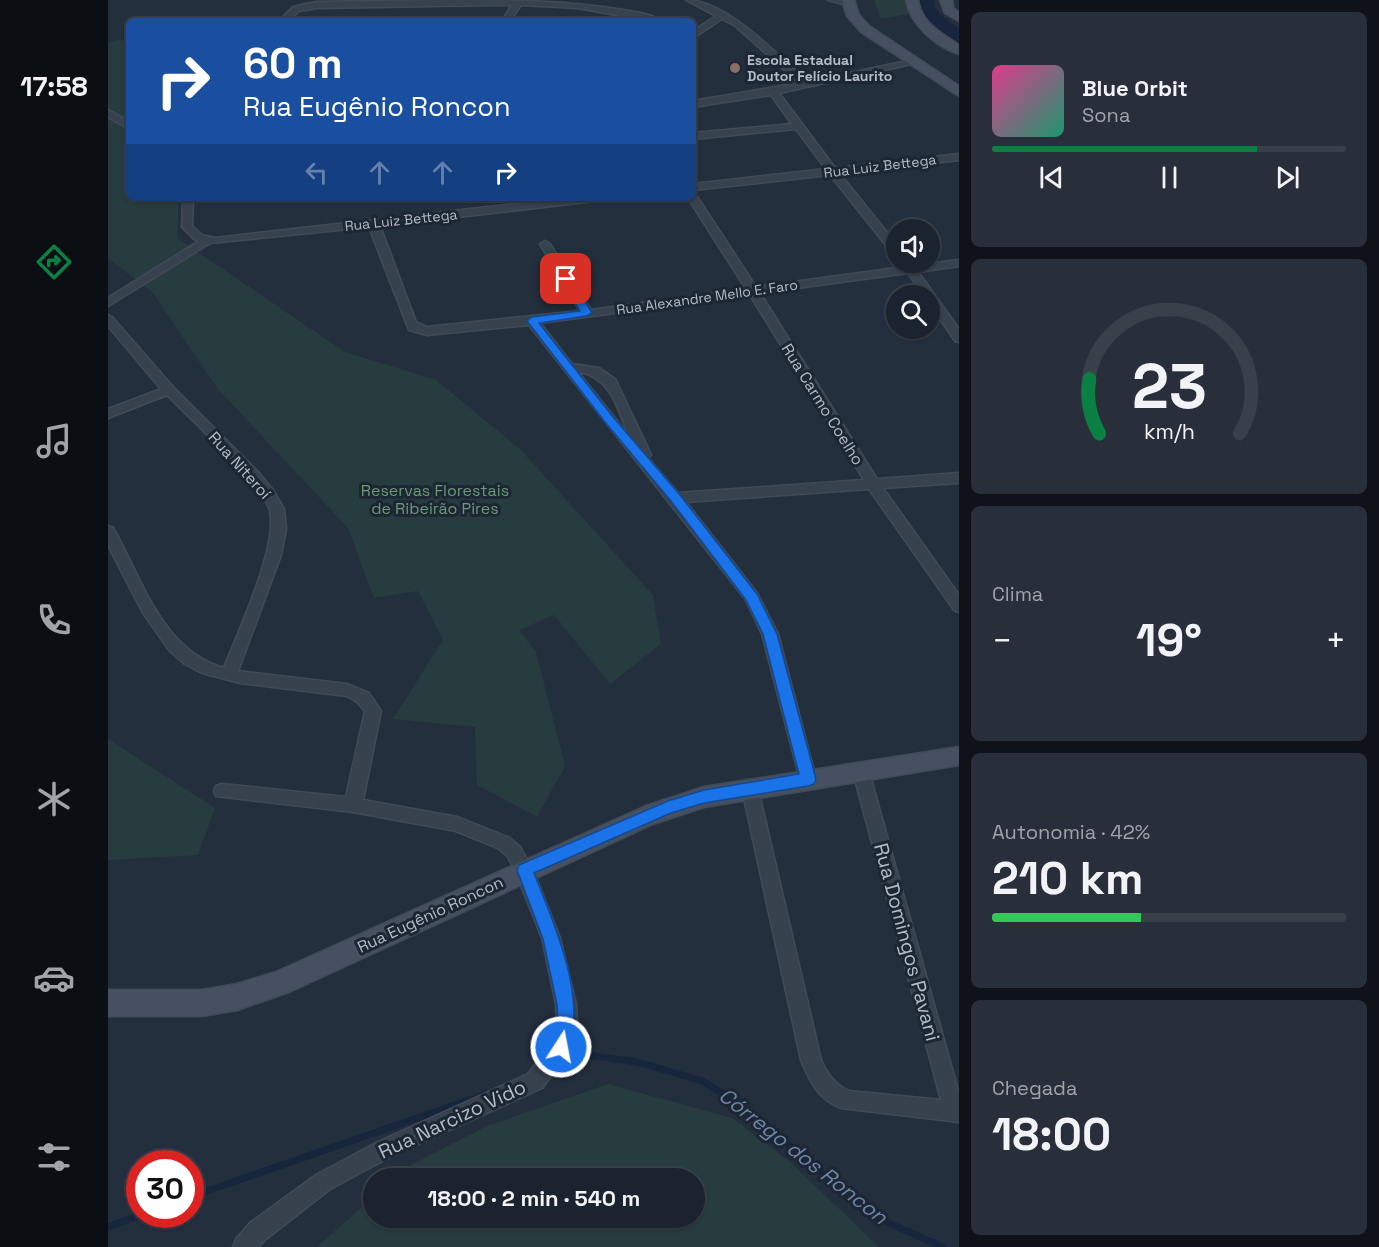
<!DOCTYPE html>
<html lang="pt">
<meta charset="utf-8">
<style>
:root{--surface:#1b232e;--page:#282f3a;--text:#f1f3f6;--muted:#a0a4aa;--line:#39404a;--accent:#0b8043}
body{margin:0;font-family:"Space Grotesk",sans-serif;background:var(--page);color:var(--text);height:100vh;display:flex;flex-direction:column;font-size:22px;white-space:nowrap}
*{box-sizing:border-box;margin:0}
p{font-size:20px;color:var(--muted)}
.icon{flex:none;width:33px;height:33px;fill:none;stroke:currentColor;stroke-width:2;stroke-linecap:round;stroke-linejoin:round}
.map{position:relative;flex:1;overflow:hidden}
.panel{display:flex;flex-direction:column;gap:12px;padding:12px;background:#0f1319;width:420px}
.panel>*{flex:none}
.guide{position:absolute;left:18px;top:18px;width:570px;height:183px;border-radius:9px;box-shadow:0 2px 4px #0004,0 0 0 2px var(--line);background:#1a4fa0;color:#fff;overflow:hidden}
.controls{position:absolute;left:778px;top:219px;display:grid;gap:12px}
.controls a{display:grid;place-items:center;width:54px;height:54px;border-radius:50%;background:var(--surface);box-shadow:0 2px 4px #0004,0 0 0 2px var(--line);font-size:30px}
.speed{position:absolute;left:18px;top:1150px;display:flex;gap:12px;font-size:30px;font-weight:700;text-align:center}
.speed>*{display:grid;place-content:center;width:78px;height:78px;border-radius:50%;background:var(--surface);box-shadow:0 2px 4px #0004,0 0 0 2px var(--line);line-height:1}
.speed .limit{border:9px solid #d22;background:#fff;color:#111}
.pin{position:absolute;display:grid;place-items:center;width:51px;height:51px;color:#fff;margin:-26px;border-radius:12px;box-shadow:0 3px 9px #0006}
.me{position:absolute;width:66px;margin:-33px;rotate:11deg;stroke-linejoin:round;filter:drop-shadow(0 0 4px #0008)}
.turn{display:flex;align-items:center;gap:21px;height:126px;padding:0 18px;font-size:27px}
.turn .icon{width:78px;height:78px;stroke-width:2.5}
.turn b{display:block;font-size:42px;line-height:51px}
.lanes{display:flex;align-items:center;height:57px;padding:0 18px;background:#0003;justify-content:center;gap:30px;direction:ltr}
.lanes .off{opacity:.35}
.big{font-size:45px;font-weight:700;line-height:1.1}
.panel .tile{flex:1;display:flex;flex-direction:column;justify-content:center;gap:9px;min-width:0;padding:0 21px;border-radius:9px;background:var(--page)}
.panel .dial{align-items:center;gap:0}
.dial svg{height:156px;overflow:visible;fill:none;stroke:var(--line);stroke-width:7;stroke-linecap:round;text-anchor:middle}
.dial text{fill:var(--text);stroke:none}
.song{display:flex;align-items:center;gap:18px}
.cover{width:72px;height:72px;border-radius:9px;background:linear-gradient(135deg,hsl(330 70% 55%),hsl(160 70% 35%))}
.played{height:6px;border-radius:3px;background:linear-gradient(90deg,var(--accent) 75%,var(--line) 75%)}
.keys{display:flex;justify-content:space-around;direction:ltr}
.heat{display:flex;justify-content:space-between;align-items:center;font-size:33px;direction:ltr}
.charge{height:9px;border-radius:4px;background:linear-gradient(90deg,#34c759 42%,var(--line) 0)}
.trip{position:absolute;left:255px;top:1168px;width:342px;height:60px;border-radius:30px;background:var(--surface);box-shadow:0 2px 4px #0004,0 0 0 2px var(--line);font-weight:700;line-height:60px;text-align:center}
main{display:flex;flex:1;min-height:0}
.menu{display:flex;flex-direction:column;width:108px;justify-content:space-around;align-items:center;background:#0b0e12;color:var(--muted)}
.menu .icon{width:42px;height:42px}
.menu .active{color:var(--accent)}
.menu b{font-size:27px;color:var(--text)}
.map>svg:first-child{display:block}
.green{fill:#263c3f}
.lines{fill:none;stroke-linecap:round;stroke-linejoin:round}
.stream{stroke:#17263c;stroke-width:7}
.river{fill:#17263c;fill-rule:evenodd}
.street-casing{stroke:#414a57;stroke-width:3}
.secondary-casing{stroke:#414a57;stroke-width:3}
.street{fill:#38414e;fill-rule:evenodd}
.secondary{fill:#465061;fill-rule:evenodd}
.route{fill:#1a73e8;stroke:#114b97;stroke-width:1.5}
.education-dot{fill:#8d6e63;stroke:#1d2633;stroke-width:2}
.labels{text-anchor:middle;stroke-width:6;stroke-linejoin:round;paint-order:stroke}
.far-poi-label{font-size:14px;font-weight:bold;fill:#b4bcc9;stroke:#1d2633;text-anchor:start}
.far-street-label{font-size:14px;fill:#b4bcc9;stroke:#1d2633}
.street-label{font-size:16px;fill:#b4bcc9;stroke:#1d2633}
.park-label{font-size:16px;fill:#6b9a76;stroke:#1d2633}
.near-street-label{font-size:20px;fill:#b4bcc9;stroke:#1d2633}
.near-water-label{font-size:21px;font-style:italic;fill:#6d86a8;stroke:#1d2633}
</style>
<main>
<nav class="menu">
<b>17:58</b>
<svg class="icon active" aria-label="directions" viewBox="0 0 24 24"><path d="M12 3l9 9-9 9-9-9zM9 14v-3h6M13 9l2 2-2 2"/></svg>
<svg class="icon" aria-label="music" viewBox="0 0 24 24"><path d="M9 18V5l10-2v13"/><circle cx="6" cy="18" r="3"/><circle cx="16" cy="16" r="3"/></svg>
<svg class="icon" aria-label="phone" viewBox="0 0 24 24"><path d="M5 4h4l2 5-3 2q2 4 5 5l2-3 5 2v4C11 20 4 13 5 4z"/></svg>
<svg class="icon" aria-label="climate" viewBox="0 0 24 24"><path d="M12 3v18M4 7l16 10M4 17L20 7"/></svg>
<svg class="icon" aria-label="car" viewBox="0 0 24 24"><path d="M5 17H2v-5l4-1 3-4h7l3 4 3 1v5h-3M9 17h6M6 11h13"/><circle cx="7" cy="17" r="2"/><circle cx="17" cy="17" r="2"/></svg>
<svg class="icon" aria-label="filters" viewBox="0 0 24 24"><path d="M4 7h16M4 17h16"/><circle cx="9" cy="7" r="2"/><circle cx="15" cy="17" r="2"/></svg>
</nav>
<div class="map">
<svg width="851" height="1247" viewBox="0 0 851 1247">
<rect width="100%" height="100%" fill="#242f3e"/>
<!-- green -->
<path class="green" d="M766 0H800V14L773 19Z
M8 40 21 41V198H71L69 238 237 352 328 380 412 449 545 595 553 644 502 684 446 615 411 630 428 652 457 766 429 817 369 785 367 727 285 719 335 640 310 591 266 598 240 528 110 389 45 293 0 258V43Z
M0 739 107 808 90 855 0 860Z
M500 1084 624 1118 682 1162 771 1247H209L265 1197 266 1218H586V1179H286L299 1167 379 1126Z"/>
<g class="lines">
<!-- stream -->
<path class="stream" d="M448 1065 479 1055 529 1062 595 1081 638 1109 767 1217 835 1247
M82 1197 378 1094
M0 1227 33 1215"/>
<!-- river -->
<path class="river" d="M811 0H827L826 6 833 15 851 29V43C834 39 819 20 809 6Z"/>
<!-- street casing -->
<g class="street-casing">
<path id="street" d="M332 0C393 0 455 0 515 10 527 12 544 14 554 21H540L470 8 413 5 402 21H394L404 5H386L208 8 191 11 180 21H171L185 7 208 2Z
M578 0C619 0 669 55 700 82L808 59V63L671 93 727 168 851 154V160L732 174 789 245V255L785 254 722 175 585 190V184L718 169 688 129 585 139V133L684 124 663 95 585 107V101L691 83 626 25 614 19 585 38V31L608 16Z
M720 0H741L743 2 739 5Z
M0 110 21 121V126H16L0 117Z
M585 195 590 198 648 287 796 267 794 262H804L806 266 851 260V266L810 272 851 329V342L847 341 822 304V296H816L800 273 652 293 769 479 851 473V483L775 488 851 595V612L846 610 761 489 578 502 649 593 670 634 708 779 706 784 700 786 694 784 692 779 654 634 638 600 421 325 319 335 301 330 261 227 102 243 0 306V298L91 241 86 239 74 227 75 198H85L84 226 94 235 107 238 459 198H492L487 201 272 226 308 322 319 327 472 311 432 244 437 241 442 244 483 310 638 289 580 198H585ZM642 295 756 480 570 493 540 458 543 455 507 379 491 368 464 364 432 323ZM470 372C504 377 509 408 521 436Z
M0 315 4 317 65 387 151 473 165 490 176 509 178 529 173 555 130 671 239 684 261 693 273 711 255 800 349 817 402 838 412 847 425 870 452 938 468 1004 469 1024 460 1054 434 1088 284 1156 222 1189 158 1239 150 1247H125L128 1239 142 1223 208 1175 270 1142 420 1074 444 1042 449 1024 448 1004 434 938 408 873 400 857 390 848 348 831 245 812 108 796 106 791 108 786 114 784 238 797 257 711 249 702 239 696 132 683 94 673 77 664 61 650 35 613 0 545V526L5 528C34 578 53 650 116 668 130 631 170 548 162 511 157 488 80 416 59 395L0 418V409L53 389 0 326Z
M753 765 759 767 761 772 851 1094V1122L733 1108C710 1099 702 1082 693 1060L634 789 636 784 642 782 648 784 650 789 713 1060C719 1074 727 1085 741 1091L833 1100 745 772 747 767Z"/>
</g>
<!-- secondary casing -->
<g class="secondary-casing">
<path id="secondary" d="M734 0H746L751 15 761 26 851 86V96L753 32 739 16Z
M798 0H810C813 23 833 33 851 45V54C828 47 802 24 798 0Z
M832 0H844L845 8 851 12V21L837 13Z
M851 747V765L596 807 545 824 181 992 129 1010 94 1016H0V990H94L129 984 168 972 538 806 596 787Z"/>
</g>
<!-- street -->
<use href="#street" class="street"/>
<!-- secondary -->
<use href="#secondary" class="secondary"/>
</g>
<!-- route -->
<path class="route" d="M458 275 462 276 484 313 478 316 431 323 505 417 572 495 649 594 669 634 708 779 706 784 700 786 596 803 563 813 426 873C446 924 481 1000 459 1053L453 1055 446 1053 444 1047 450 1024 449 1004 435 939 409 870 411 865 560 801 596 790 691 774 655 634 638 600 563 501 497 422 419 321 424 317 472 311 453 279Z"/>
<!-- markers -->
<circle class="education-dot" cx="627" cy="68" r="6"/>
<g class="labels">
<!-- far-poi labels -->
<g class="far-poi-label">
<text x="639" y="65">Escola Estadual<tspan x="639" dy="16">Doutor Felício Laurito</tspan></text>
</g>
<!-- far-street labels -->
<g class="far-street-label">
<text transform="translate(772 166) rotate(-7)" y="5">Rua Luiz Bettega</text>
<text transform="translate(293 220) rotate(-6)" y="5">Rua Luiz Bettega</text>
<text transform="translate(599 297) rotate(-8)" y="5">Rua Alexandre Mello E. Faro</text>
</g>
<!-- street labels -->
<g class="street-label">
<text transform="translate(715 404) rotate(58)" y="6">Rua Carmo Coelho</text>
<text transform="translate(132 465) rotate(48)" y="6">Rua Niteroí</text>
<text transform="translate(322 914) rotate(-25)" y="6">Rua Eugênio Roncon</text>
</g>
<!-- park labels -->
<g class="park-label">
<text x="327" y="496">Reservas Florestais<tspan x="327" dy="18">de Ribeirão Pires</tspan></text>
</g>
<!-- near-street labels -->
<g class="near-street-label">
<text transform="translate(799 942) rotate(75)" y="7">Rua Domingos Pavani</text>
<text transform="translate(344 1119) rotate(-25)" y="7">Rua Narcizo Vido</text>
</g>
<!-- near-water labels -->
<g class="near-water-label">
<text transform="translate(695 1156) rotate(38)" y="7">Córrego dos Roncon</text>
</g>
</g>
</svg>
<div class="controls">
<a><svg class="icon" aria-label="sound" viewBox="0 0 24 24"><path d="M4 9h4l5-4v14l-5-4H4zM17 9q2 3 0 6"/></svg></a>
<a><svg class="icon" aria-label="search" viewBox="0 0 24 24"><circle cx="10" cy="10" r="6"/><path d="M15 15l6 6"/></svg></a>
</div>
<div class="speed"><div class="limit">30</div></div>
<div class="pin" style="left:458px;top:279px;background:#d93025"><svg class="icon" aria-label="arrive" viewBox="0 0 24 24"><path d="M6 21V4h12l-3 4 3 4H6"/></svg></div>
<svg class="me" style="left:453px;top:1047px" viewBox="-20 -20 40 40"><circle r="17" fill="#1a73e8" stroke="#fff" stroke-width="3"/><path d="M0-11L8 9 0 5-8 9z" fill="#fff"/></svg>
<div class="trip">18:00 · 2 min · 540 m</div>
<div class="guide">
<div class="turn"><svg class="icon" aria-label="right" viewBox="0 0 24 24"><path d="M7 20v-9h11M14 6l5 5-5 5"/></svg><div><b>60 m</b>Rua Eugênio Roncon</div></div>
<div class="lanes"><svg class="icon off" aria-label="left" viewBox="0 0 24 24"><path d="M17 20v-9H6M10 6l-5 5 5 5"/></svg><svg class="icon off" aria-label="ahead" viewBox="0 0 24 24"><path d="M12 20V5M6 11l6-6 6 6"/></svg><svg class="icon off" aria-label="ahead" viewBox="0 0 24 24"><path d="M12 20V5M6 11l6-6 6 6"/></svg><svg class="icon" aria-label="right" viewBox="0 0 24 24"><path d="M7 20v-9h11M14 6l5 5-5 5"/></svg></div>
</div>
</div>
<section class="panel">
<div class="tile">
<div class="song"><i class="cover"></i><div><b>Blue Orbit</b><p>Sona</p></div></div>
<div class="played"></div>
<div class="keys"><svg class="icon" aria-label="previous" viewBox="0 0 24 24"><path d="M18 5L8 12l10 7zM5 5v14"/></svg><svg class="icon" aria-label="pause" viewBox="0 0 24 24"><path d="M8 5v14M16 5v14"/></svg><svg class="icon" aria-label="next" viewBox="0 0 24 24"><path d="M6 5l10 7-10 7zM19 5v14"/></svg></div>
</div>
<div class="tile dial"><svg viewBox="0 0 100 80">
<path d="M14 69A42 42 0 1 1 86 69"/>
<path d="M14 69A42 42 0 0 1 9 41" stroke="#0b8043"/>
<text x="50" y="56" font-size="32" font-weight="700">23</text>
<text x="50" y="72" font-size="11">km/h</text>
</svg></div>
<div class="tile"><p>Clima</p>
<div class="heat"><a>−</a><b class="big">19°</b><a>+</a></div>
</div>
<div class="tile"><p>Autonomia · 42%</p><b class="big">210 km</b><div class="charge"></div></div>
<div class="tile"><p>Chegada</p><b class="big">18:00</b></div>
</section>
</main>
